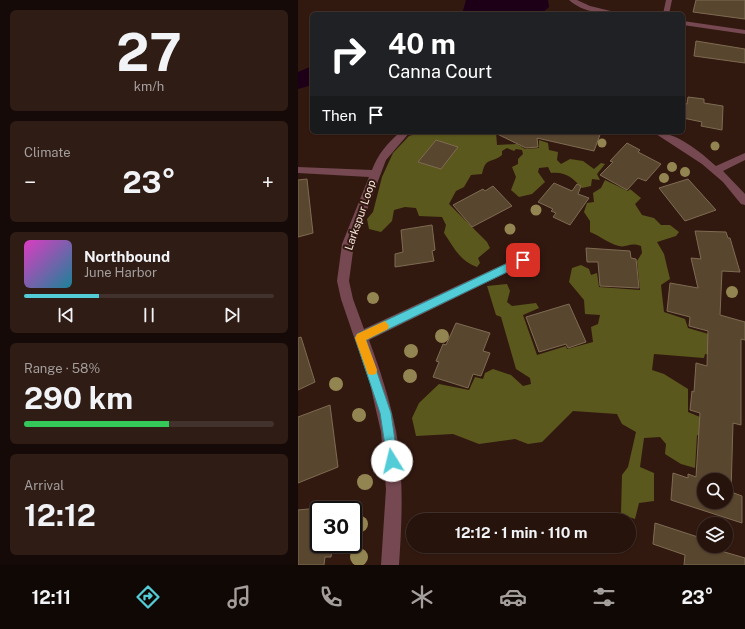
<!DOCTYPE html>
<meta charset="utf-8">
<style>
:root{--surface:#26130c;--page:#2e1c15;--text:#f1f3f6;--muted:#a49e9d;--line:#42322d;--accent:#52ccd6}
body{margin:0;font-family:"Public Sans",sans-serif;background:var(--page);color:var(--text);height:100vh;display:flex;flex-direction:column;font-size:15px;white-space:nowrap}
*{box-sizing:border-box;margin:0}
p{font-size:13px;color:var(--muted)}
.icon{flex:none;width:22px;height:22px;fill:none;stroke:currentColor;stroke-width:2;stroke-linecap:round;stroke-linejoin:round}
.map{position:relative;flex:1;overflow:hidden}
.drawer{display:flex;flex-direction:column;gap:10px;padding:10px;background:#150a07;width:298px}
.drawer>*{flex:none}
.banner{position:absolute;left:12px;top:12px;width:375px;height:122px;border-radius:6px;box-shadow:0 1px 3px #0004,0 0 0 1px var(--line);background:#202124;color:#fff;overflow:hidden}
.fabs{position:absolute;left:399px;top:473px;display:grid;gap:8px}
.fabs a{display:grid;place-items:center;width:36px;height:36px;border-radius:50%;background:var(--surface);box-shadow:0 1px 3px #0004,0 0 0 1px var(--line);font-size:20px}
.speed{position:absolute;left:12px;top:501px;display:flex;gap:8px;font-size:20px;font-weight:700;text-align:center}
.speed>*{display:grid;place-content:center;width:52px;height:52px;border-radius:50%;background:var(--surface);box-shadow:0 1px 3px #0004,0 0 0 1px var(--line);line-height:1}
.speed .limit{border:2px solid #111;border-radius:6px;background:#fff;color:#111}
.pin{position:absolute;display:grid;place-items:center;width:34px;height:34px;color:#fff;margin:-17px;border-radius:8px;box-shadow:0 2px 6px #0006}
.me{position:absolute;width:44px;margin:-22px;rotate:351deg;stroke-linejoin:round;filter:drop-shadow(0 0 3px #0008)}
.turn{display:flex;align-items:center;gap:14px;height:84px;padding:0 12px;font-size:18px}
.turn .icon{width:52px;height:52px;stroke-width:2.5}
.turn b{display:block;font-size:28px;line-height:34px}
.then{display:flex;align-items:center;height:38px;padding:0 12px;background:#0003;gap:8px;font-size:15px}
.big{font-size:30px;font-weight:700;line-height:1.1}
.drawer .tile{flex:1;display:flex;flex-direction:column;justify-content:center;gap:6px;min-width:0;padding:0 14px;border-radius:6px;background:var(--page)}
.drawer .dial{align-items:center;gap:0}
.dial b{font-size:52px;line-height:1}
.song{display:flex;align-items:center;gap:12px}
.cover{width:48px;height:48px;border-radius:6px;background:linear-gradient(135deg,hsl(310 70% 55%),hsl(190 70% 35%))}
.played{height:4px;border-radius:2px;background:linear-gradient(90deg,var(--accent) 30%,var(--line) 30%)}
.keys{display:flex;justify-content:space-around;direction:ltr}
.heat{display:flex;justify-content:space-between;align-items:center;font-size:22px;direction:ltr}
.charge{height:6px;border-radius:3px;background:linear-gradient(90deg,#34c759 58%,var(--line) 0)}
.trip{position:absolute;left:108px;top:513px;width:230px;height:40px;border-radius:20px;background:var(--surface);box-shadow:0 1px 3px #0004,0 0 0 1px var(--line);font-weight:700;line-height:40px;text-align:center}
.dock{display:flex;height:64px;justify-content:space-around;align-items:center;background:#0f0805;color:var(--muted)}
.dock .icon{width:28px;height:28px}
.dock .selected{color:var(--accent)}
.dock b{font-size:18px;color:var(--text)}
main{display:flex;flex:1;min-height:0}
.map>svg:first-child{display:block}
.forest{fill:#5b581d}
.water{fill:#1d0017}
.building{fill:#59462f;stroke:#7e6b52;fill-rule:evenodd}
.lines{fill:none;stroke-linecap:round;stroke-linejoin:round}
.minor{fill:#764952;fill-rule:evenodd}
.tree{fill:#938551}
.route{fill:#52ccd6;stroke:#35858b}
.slow{fill:#f59e0b}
.labels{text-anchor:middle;stroke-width:4;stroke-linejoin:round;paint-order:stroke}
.street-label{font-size:11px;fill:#f9e7e0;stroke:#321910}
</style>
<main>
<section class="drawer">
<div class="tile dial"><b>27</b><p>km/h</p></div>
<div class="tile"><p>Climate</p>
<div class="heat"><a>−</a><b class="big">23°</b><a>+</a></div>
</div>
<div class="tile">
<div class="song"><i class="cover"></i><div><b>Northbound</b><p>June Harbor</p></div></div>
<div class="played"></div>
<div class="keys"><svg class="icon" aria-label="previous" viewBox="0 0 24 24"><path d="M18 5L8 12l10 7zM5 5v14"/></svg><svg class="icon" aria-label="pause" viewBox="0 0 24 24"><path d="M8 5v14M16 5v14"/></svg><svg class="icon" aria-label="next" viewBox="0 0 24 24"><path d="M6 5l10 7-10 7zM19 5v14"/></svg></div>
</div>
<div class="tile"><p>Range · 58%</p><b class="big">290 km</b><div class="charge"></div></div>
<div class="tile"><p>Arrival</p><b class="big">12:12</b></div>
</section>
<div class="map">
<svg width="447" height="565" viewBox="0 0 447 565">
<rect width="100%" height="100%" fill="#321910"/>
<!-- forest -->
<path class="forest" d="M125 132H198L199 145 219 144 227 149 241 148V140L250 143 251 150 260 152 259 160 263 164 272 159 285 161 296 169 303 163 307 164 299 174 302 180 294 179 293 186 284 188C275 178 267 171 253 173L250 167 241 168 240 172 247 182 234 194 221 197 213 190 218 177 214 167 220 164V159L225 154 224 150 218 149 216 151 209 148 204 151V155C193 164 188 156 184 174L173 175 166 187 158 191 151 204 189 242 192 248 180 258 182 263 179 267C162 261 156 248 146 233L148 225 144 217 121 216 118 208 107 207 96 210 94 221 83 232 71 229 69 219 75 212 84 177 95 153 111 136Z
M307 180 330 191 332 189 343 198 337 204 344 215 356 218 363 225H372L381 232 378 236 359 242 366 254 372 279 363 285 366 312 387 319 390 328 424 338 426 357 407 354 406 358 356 354 354 370 366 374 390 389V412L402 417 418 440 399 435 397 468 383 464 367 454 368 444 362 437 346 438 342 467 356 473V501L341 503 337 519 323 514 324 475 330 467 338 432 324 424 319 414 275 411 244 442 230 444 217 439 181 444 155 434 118 436 114 418 121 403 141 384 171 390 177 377 185 379 187 373 195 369 213 375 225 386 233 384 232 378 218 369 203 317 198 315 189 286 209 284 212 291 209 302 214 306 238 303 241 308 225 315 239 355 268 346 269 349 295 342 293 327 300 324 302 315 287 314 286 300 271 282 274 268 283 265 291 269 293 275 299 273 301 287 342 290 339 261 344 253 343 246C331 242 329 248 321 246 309 243 303 236 292 232V221L286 212 289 203 296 202 295 193 303 188Z"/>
<!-- water -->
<path class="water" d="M168 0H250L251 7 243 14H164Z
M14 66V85L0 89V72Z"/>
<!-- building -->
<path class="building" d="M398 0H447V19L395 12Z
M398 41 447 49V63L396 56Z
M390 97 406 99V103L425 106 424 130 403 126 404 122 385 118V103L389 104Z
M195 132H303L296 151 239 138 240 147 228 148Z
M138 140 160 147 143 169 120 162Z
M329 143 342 150 340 152 363 164 348 181 340 178 329 190 302 175 315 162 312 161Z
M9 179 15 233 0 237V180Z
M390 179 418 210 387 221 361 188Z
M256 183 274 191 279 184 283 186 280 194 291 198 272 225 255 217 258 213 253 211 255 209 240 202Z
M195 186 214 206 174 227 155 205 185 189 187 191Z
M134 225 137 250 134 251 136 261 97 267V254L105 252 103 230Z
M397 231 428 232 430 238H432L442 272 424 271 422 315 447 322V340L443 339V425L435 423 433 492 444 496V523L373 500 375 473 390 478V474L398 477 402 413 392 410 394 391 396 392 398 363 409 366 410 331 391 326 392 317 369 311 372 283 400 288 393 258 403 259ZM406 480H428V502H406Z
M288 248 332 251 333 258 338 259 341 288 302 286 300 262H289Z
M271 304 288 342 270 348 268 344 241 352 228 317Z
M158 323 192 333 185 351 192 353 183 376 175 374 170 388 135 377 141 362 138 361 145 344 148 345Z
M3 337 17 382 0 390V338Z
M32 405 40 467 0 483V417Z
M21 508V544H35L33 557H27L26 565H0V510Z
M357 523 406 539V546L447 558V565H386L387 555 355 544Z"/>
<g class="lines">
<!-- minor -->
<path class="minor" d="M271 0H279L292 6 325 14C307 14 285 13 271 0Z
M368 0H374L371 14H365Z
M385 21 447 30V34L385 25Z
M102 132H112L88 160 56 244 51 281 55 299 66 329 221 257 225 255 229 257 231 260 229 263 71 340C82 370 92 400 98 431 106 475 104 521 101 565H83L88 489 83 432 72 384 43 299 39 281 44 244 71 177 0 173V167L74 170C80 154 89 144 102 132Z
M355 132C379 132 401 151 418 166L447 153V160L425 171 447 194V205L443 204 425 182 404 164Z"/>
</g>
<!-- trees -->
<g class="tree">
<circle cx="304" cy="143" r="4.5"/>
<circle cx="417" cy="146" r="4.5"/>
<circle cx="374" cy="167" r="5"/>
<circle cx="387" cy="172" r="5"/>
<circle cx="366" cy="178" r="5"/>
<circle cx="238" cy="210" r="5.5"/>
<circle cx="212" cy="229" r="5.5"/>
<circle cx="434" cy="292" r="6"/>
<circle cx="75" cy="298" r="6"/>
<circle cx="144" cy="336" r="7"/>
<circle cx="113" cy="351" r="7"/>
<circle cx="112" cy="376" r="7"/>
<circle cx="38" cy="384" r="7"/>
<circle cx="61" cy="415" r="7"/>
<circle cx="67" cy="482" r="8"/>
<circle cx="62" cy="524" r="8"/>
<circle cx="61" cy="557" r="9"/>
</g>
<!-- route -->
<path class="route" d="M225 256 228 257V263L68 340 93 413 100 461 99 465 94 467 90 465 82 413 57 338 59 334Z"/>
<!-- slow -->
<path class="slow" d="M87 321 91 326 90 329 68 340 79 370 78 374 74 375 70 374 57 338 59 334Z"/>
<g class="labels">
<!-- street labels -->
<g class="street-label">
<text transform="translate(62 215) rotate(-71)" y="4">Larkspur Loop</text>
</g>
</g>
</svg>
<div class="fabs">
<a><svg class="icon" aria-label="search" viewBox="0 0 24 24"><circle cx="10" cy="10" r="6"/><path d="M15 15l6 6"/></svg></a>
<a><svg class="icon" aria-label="layers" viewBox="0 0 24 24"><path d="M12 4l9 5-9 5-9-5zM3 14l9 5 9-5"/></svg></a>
</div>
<div class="speed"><div class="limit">30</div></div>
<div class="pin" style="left:225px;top:260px;background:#d93025"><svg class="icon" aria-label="arrive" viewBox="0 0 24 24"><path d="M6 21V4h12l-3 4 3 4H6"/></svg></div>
<svg class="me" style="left:94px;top:461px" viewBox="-20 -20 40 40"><circle r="19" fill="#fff"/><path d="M0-13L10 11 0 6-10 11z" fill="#52ccd6"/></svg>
<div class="trip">12:12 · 1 min · 110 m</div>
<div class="banner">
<div class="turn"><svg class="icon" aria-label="right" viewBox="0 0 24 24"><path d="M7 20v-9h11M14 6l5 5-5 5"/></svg><div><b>40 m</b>Canna Court</div></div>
<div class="then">Then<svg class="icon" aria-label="arrive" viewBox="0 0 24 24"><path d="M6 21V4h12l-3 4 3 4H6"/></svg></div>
</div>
</div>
</main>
<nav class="dock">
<b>12:11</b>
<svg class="icon selected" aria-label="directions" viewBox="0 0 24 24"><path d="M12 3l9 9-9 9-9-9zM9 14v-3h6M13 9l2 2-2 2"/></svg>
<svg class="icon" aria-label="music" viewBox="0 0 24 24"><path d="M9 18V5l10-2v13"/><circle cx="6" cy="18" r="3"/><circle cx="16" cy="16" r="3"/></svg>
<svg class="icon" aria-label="phone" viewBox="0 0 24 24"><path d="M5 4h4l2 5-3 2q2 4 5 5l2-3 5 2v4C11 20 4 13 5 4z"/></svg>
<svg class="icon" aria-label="climate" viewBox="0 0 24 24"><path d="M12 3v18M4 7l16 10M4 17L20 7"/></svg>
<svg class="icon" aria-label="car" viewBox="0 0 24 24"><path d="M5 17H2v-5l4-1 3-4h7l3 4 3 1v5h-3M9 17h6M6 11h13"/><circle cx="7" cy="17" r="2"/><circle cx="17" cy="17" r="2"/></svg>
<svg class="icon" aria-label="filters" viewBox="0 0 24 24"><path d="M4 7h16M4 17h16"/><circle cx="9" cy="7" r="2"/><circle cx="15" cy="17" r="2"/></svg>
<b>23°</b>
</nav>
